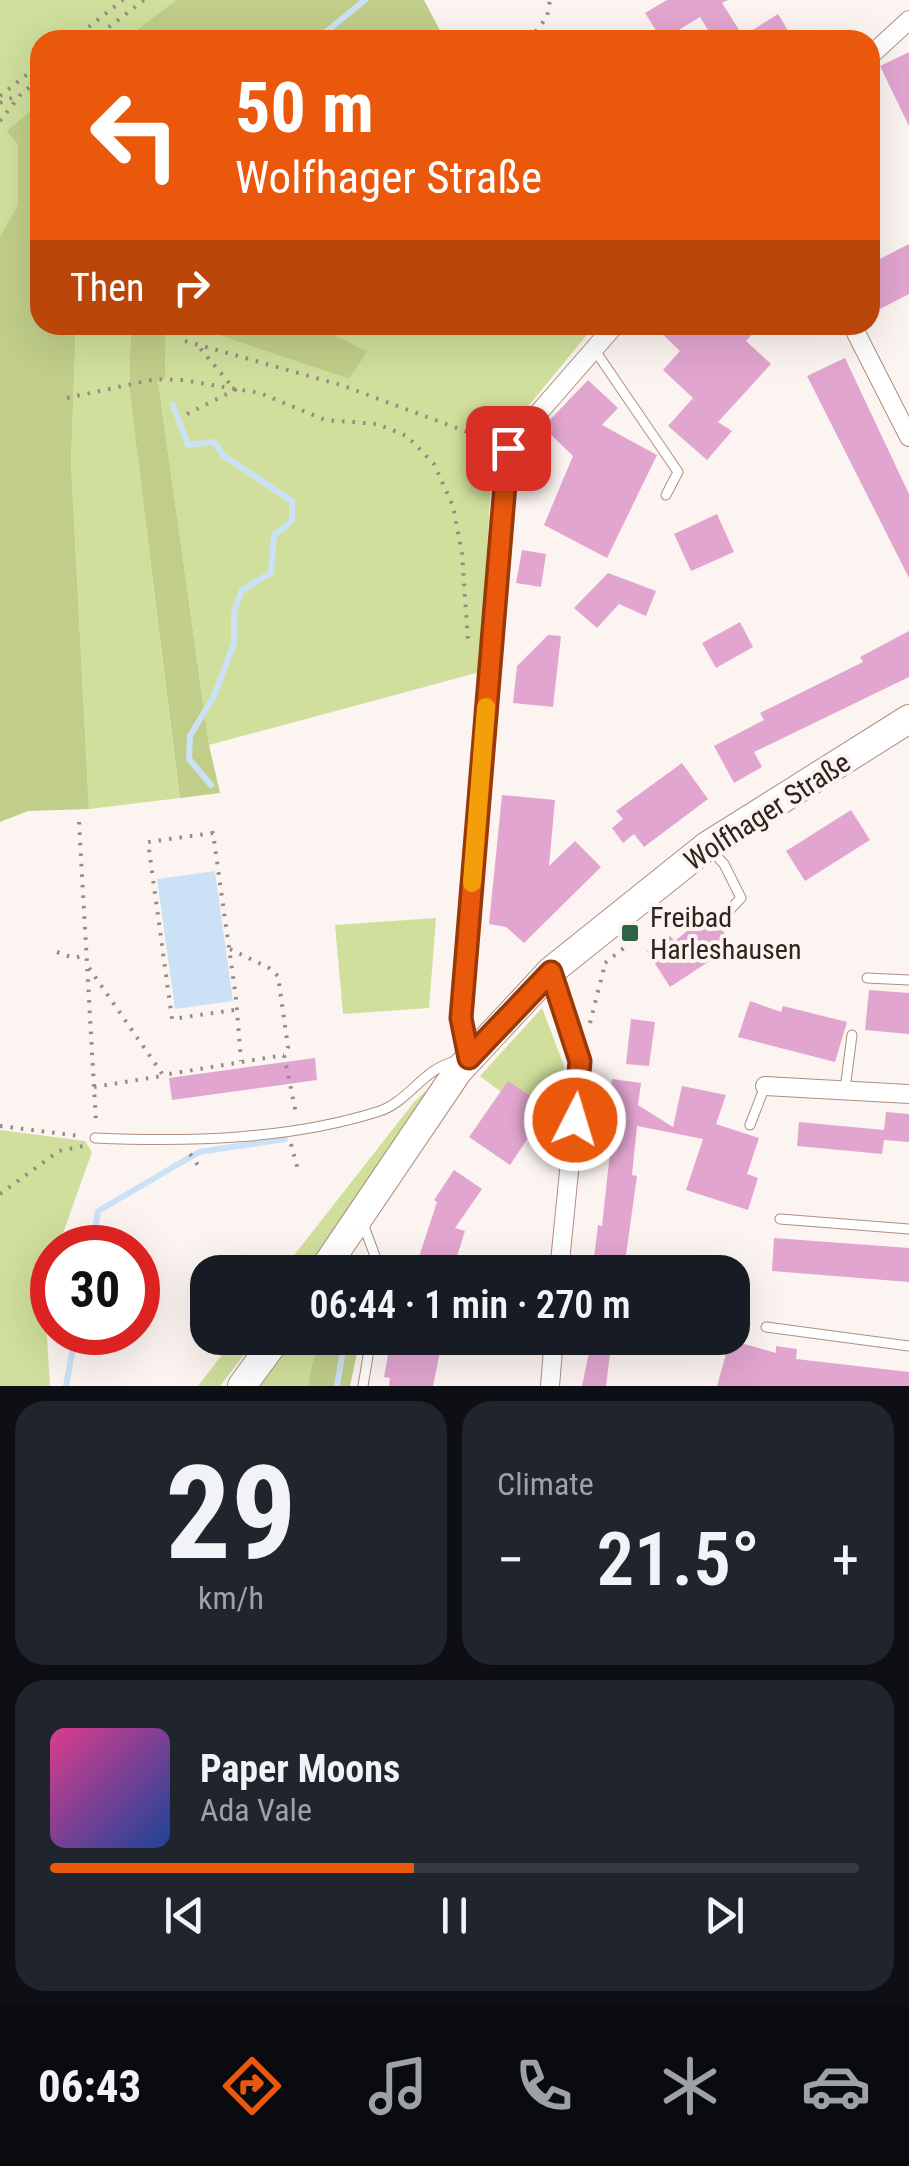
<!DOCTYPE html>
<meta charset="utf-8">
<style>
:root{--surface:#171b24;--page:#20242c;--text:#f1f3f6;--muted:#9ea1a6;--line:#363941;--accent:#ea580c}
body{margin:0;font-family:"Roboto Condensed",sans-serif;background:var(--page);color:var(--text);height:100vh;display:flex;flex-direction:column;font-size:38px;white-space:nowrap}
*{box-sizing:border-box;margin:0}
p{font-size:32px;color:var(--muted)}
.icon{flex:none;width:55px;height:55px;fill:none;stroke:currentColor;stroke-width:2;stroke-linecap:round;stroke-linejoin:round}
.map{position:relative;height:1386px;overflow:hidden}
.panel{display:flex;flex-direction:column;gap:15px;padding:15px;background:#0d0f14;flex:1}
.panel>*{flex:none}
.hud{position:absolute;left:30px;top:30px;width:850px;height:305px;border-radius:30px;box-shadow:0 10px 40px #0002;background:#ea580c;color:#fff;overflow:hidden}
.speed{position:absolute;left:30px;top:1225px;display:flex;gap:20px;font-size:50px;font-weight:700;text-align:center}
.speed>*{display:grid;place-content:center;width:130px;height:130px;border-radius:50%;background:var(--surface);box-shadow:0 10px 40px #0002;line-height:1}
.speed .limit{border:15px solid #d22;background:#fff;color:#111}
.pin{position:absolute;display:grid;place-items:center;width:85px;height:85px;color:#fff;margin:-42px;border-radius:20px;box-shadow:0 5px 15px #0006}
.me{position:absolute;width:110px;margin:-55px;rotate:5deg;stroke-linejoin:round;filter:drop-shadow(0 0 8px #0008)}
.turn{display:flex;align-items:center;gap:35px;height:210px;padding:0 40px;font-size:45px}
.turn .icon{width:130px;height:130px;stroke-width:2.5}
.turn b{display:block;font-size:70px;line-height:85px}
.then{display:flex;align-items:center;height:95px;padding:0 40px;background:#0003;gap:20px;font-size:38px}
.big{font-size:75px;font-weight:600;line-height:1.1}
.panel .card{flex:1;display:flex;flex-direction:column;justify-content:center;gap:15px;min-width:0;padding:0 35px;border-radius:30px;background:var(--page)}
.panel .dial{align-items:center;gap:0}
.dial b{font-size:130px;line-height:1}
.song{display:flex;align-items:center;gap:30px}
.cover{width:120px;height:120px;border-radius:15px;background:linear-gradient(135deg,hsl(330 70% 55%),hsl(220 70% 35%))}
.played{height:10px;border-radius:5px;background:linear-gradient(90deg,var(--accent) 45%,var(--line) 45%)}
.keys{display:flex;justify-content:space-around;direction:ltr}
.heat{display:flex;justify-content:space-between;align-items:center;font-size:55px;direction:ltr}
.panel .tiles{flex:1;display:grid;gap:15px;grid-template-columns:1fr 1fr}
.card:last-child{grid-column:span 2}
.trip{position:absolute;left:190px;top:1255px;width:560px;height:100px;border-radius:30px;background:var(--surface);box-shadow:0 10px 40px #0002;font-weight:600;line-height:100px;text-align:center}
.tab-bar{display:flex;height:160px;justify-content:space-around;align-items:center;background:#090b0e;color:var(--muted)}
.tab-bar .icon{width:70px;height:70px}
.tab-bar .selected{color:var(--accent)}
.tab-bar b{font-size:45px;color:var(--text)}
.map>svg:first-child{display:block}
.green{fill:#d0df9c}
.forest{fill:#c0ce89}
.water{fill:#cbe2f6}
.lines{fill:none;stroke-linecap:round;stroke-linejoin:round}
.stream{stroke:#cbe2f6;stroke-width:6}
.building{fill:#e2a5d0}
.service-casing{stroke:#b18e80;stroke-width:11}
.minor-casing{stroke:#b18e80;stroke-width:20}
.primary-casing{stroke:#b18e80;stroke-width:30}
.path{stroke:#958a86;stroke-width:4;stroke-dasharray:2.5 8;stroke-linecap:butt}
.service{stroke:#fff;stroke-width:9}
.minor{stroke:#fff;stroke-width:18}
.primary{stroke:#fff;stroke-width:28}
.route-casing{stroke:#983908;stroke-width:25}
.route{stroke:#ea580c;stroke-width:18}
.slow{stroke:#f59e0b;stroke-width:18}
.poi-dot{fill:#2e6349;stroke:#fcf4f1;stroke-width:4}
.labels{text-anchor:middle;stroke-width:8;stroke-linejoin:round;paint-order:stroke}
.street-label{font-size:28px;fill:#30221d;stroke:#fcf4f1}
.poi-label{font-size:28px;fill:#30221d;stroke:#fcf4f1;text-anchor:start}
</style>
<div class="map">
<svg width="909" height="1386" viewBox="0 0 909 1386">
<rect width="100%" height="100%" fill="#fcf4f1"/>
<!-- green -->
<path class="green" d="M0 0H176L123 40H40V103C0 134 30 173 17 211 14 221 5 231 0 239Z
M76 325H131L129 388 180 798 89 809 71 462Z
M166 325H188L349 379 366 352 317 325H595L493 449 480 672 209 745 158 381 165 378Z
M436 918 429 1008 343 1014 335 925Z
M542 1008 564 1066 555 1133 480 1076Z
M441 1077 445 1078 305 1272H281L414 1102Z
M0 1130 85 1141 92 1152 58 1247 52 1248V1263L44 1288 50 1386H0Z
M235 1338H257L220 1386H198Z
M292 1338H317L308 1386H260Z"/>
<!-- forest -->
<path class="forest" d="M176 0H424L445 40H123Z
M40 103V325H76L71 462 89 809 28 811 0 822V237L18 205V145L7 131Z
M131 325H166L165 379 158 381 209 745 220 793 180 798 129 388Z
M188 325H317L367 352 349 379Z
M317 1338H360L350 1386H308Z"/>
<!-- water -->
<path class="water" d="M215 871 233 1001 175 1009 157 879Z"/>
<g class="lines">
<!-- stream -->
<path class="stream" d="M316 40 365 0
M173 405 188 445 214 442 223 455 292 501V521L274 535 271 573 242 590 234 612V643L214 696 190 736 189 759 211 785
M92 1248 98 1211 199 1152 285 1139
M356 1272 358 1259
M66 1386 76 1332
M337 1386 345 1338"/>
</g>
<!-- building -->
<path class="building" d="M667 0H728L722 3 743 36 778 14 794 40H714L700 17 662 40 645 13Z
M909 52V126L880 66Z
M909 244V294L880 309 870 289V264Z
M653 325H761L746 341 771 364 718 422 732 431 707 460 668 426 693 398 663 370 680 351Z
M845 358 909 494V578L807 376Z
M588 380 618 408 602 425 657 455 607 558 544 525 573 456 543 427Z
M717 514 734 552 691 571 674 534Z
M522 550 546 554 541 587 516 583Z
M608 573 656 591 646 616 619 604 597 628 574 608Z
M740 622 753 647 716 668 702 643Z
M909 631V677L754 752 762 767 734 783 714 746 764 720 760 713 863 662 860 657Z
M548 635 561 636 553 707 513 703 517 666Z
M682 763 708 799 644 847 634 834 623 843 612 828 623 819 616 811Z
M502 795 555 800 549 866 575 841 601 867 524 943 506 927 489 924Z
M851 810 870 840 805 881 786 851Z
M711 909 716 923 734 945 670 987 647 951 670 936 675 941 688 930 685 926Z
M869 990 909 993V1034L865 1030Z
M750 1001 781 1012 783 1006 847 1022 835 1062 738 1037Z
M631 1019 655 1022 649 1066 626 1064Z
M315 1058 317 1080 172 1100 169 1078Z
M612 1079 641 1083 638 1105 673 1127 682 1086 726 1095 716 1124 759 1138 747 1174 758 1178 748 1210 686 1190 703 1139 637 1126 632 1175 637 1176 625 1262 594 1258 598 1225 602 1226 613 1124 607 1123Z
M508 1081 548 1108 510 1165 469 1137Z
M886 1112 909 1114V1142L884 1140 882 1154 797 1146 799 1122 884 1130Z
M454 1170 482 1189 455 1228 465 1231 452 1272H414L437 1202 434 1200Z
M774 1238 909 1248V1282L772 1271Z
M391 1338 442 1342 433 1386H389L390 1378 384 1377Z
M592 1338H612L606 1386H582Z
M730 1340 776 1353V1346L797 1349 796 1359 909 1372V1386H717Z"/>
<g class="lines">
<!-- service casing -->
<g class="service-casing">
<path id="service" d="M594 349 678 472 666 495
M709 848 724 864 741 898 722 918
M867 978 909 980
M845 1089 852 1035
M750 1125 765 1086
M95 1138C189 1142 289 1140 380 1111 409 1101 424 1068 456 1061
M780 1219 909 1229
M362 1221 381 1272
M766 1327 909 1346
M363 1386 371 1338"/>
</g>
<!-- minor casing -->
<g class="minor-casing">
<path id="minor" d="M870 56 909 20
M852 325 909 437
M551 971 580 1061 559 1272
M469 1058 461 1018 508 448 615 325
M765 1086 909 1094
M550 1386 554 1338"/>
</g>
<!-- primary casing -->
<g class="primary-casing">
<path id="primary" d="M322 1272 458 1071 551 971 707 846 909 719
M242 1386 277 1338"/>
</g>
<!-- path -->
<path class="path" d="M72 40 123 0
M92 40 144 0
M529 40 547 17 550 0
M0 96 40 64
M0 103 16 96
M0 121 21 94 40 79
M185 341 341 385 489 440
M67 398 156 379 182 380 260 393 325 420 377 424 407 436 434 464 453 506 462 554 468 641H471
M187 414 235 390 199 347
M79 822 96 1123
M230 949 269 968 278 976 288 1047 284 1055 296 1113
M57 952 74 958 86 955
M605 963 629 944
M89 968 163 1075 284 1055
M234 1010 172 1019 148 842 213 833 236 998 241 1061
M590 1023 605 964
M94 1087 162 1076
M0 1126 80 1136
M291 1144 298 1170
M190 1154 200 1168
M0 1194 59 1151 83 1146"/>
<!-- service -->
<use href="#service" class="service"/>
<!-- minor -->
<use href="#minor" class="minor"/>
<!-- primary -->
<use href="#primary" class="primary"/>
</g>
<g class="lines">
<!-- route casing -->
<g class="route-casing">
<path id="route" d="M508 448 461 1018 469 1058 551 972 580 1061 575 1120"/>
</g>
<!-- route -->
<use href="#route" class="route"/>
<!-- slow -->
<path class="slow" d="M472 883 486 707"/>
</g>
<!-- markers -->
<rect class="poi-dot" x="620" y="923" width="20" height="20" rx="5"/>
<g class="labels">
<!-- street labels -->
<g class="street-label">
<text transform="translate(767 811) rotate(-33)" y="10">Wolfhager Straße</text>
</g>
<!-- poi labels -->
<g class="poi-label">
<text x="650" y="927">Freibad<tspan x="650" dy="32">Harleshausen</tspan></text>
</g>
</g>
</svg>
<div class="speed"><div class="limit">30</div></div>
<div class="pin" style="left:508px;top:448px;background:#d93025"><svg class="icon" aria-label="arrive" viewBox="0 0 24 24"><path d="M6 21V4h12l-3 4 3 4H6"/></svg></div>
<svg class="me" style="left:575px;top:1120px" viewBox="-20 -20 40 40"><circle r="17" fill="#ea580c" stroke="#fff" stroke-width="3"/><path d="M0-11L8 9 0 5-8 9z" fill="#fff"/></svg>
<div class="trip">06:44 · 1 min · 270 m</div>
<div class="hud">
<div class="turn"><svg class="icon" aria-label="left" viewBox="0 0 24 24"><path d="M17 20v-9H6M10 6l-5 5 5 5"/></svg><div><b>50 m</b>Wolfhager Straße</div></div>
<div class="then">Then<svg class="icon" aria-label="right" viewBox="0 0 24 24"><path d="M7 20v-9h11M14 6l5 5-5 5"/></svg></div>
</div>
</div>
<section class="panel">
<div class="tiles">
<div class="card dial"><b>29</b><p>km/h</p></div>
<div class="card"><p>Climate</p>
<div class="heat"><a>−</a><b class="big">21.5°</b><a>+</a></div>
</div>
<div class="card">
<div class="song"><i class="cover"></i><div><b>Paper Moons</b><p>Ada Vale</p></div></div>
<div class="played"></div>
<div class="keys"><svg class="icon" aria-label="previous" viewBox="0 0 24 24"><path d="M18 5L8 12l10 7zM5 5v14"/></svg><svg class="icon" aria-label="pause" viewBox="0 0 24 24"><path d="M8 5v14M16 5v14"/></svg><svg class="icon" aria-label="next" viewBox="0 0 24 24"><path d="M6 5l10 7-10 7zM19 5v14"/></svg></div>
</div>
</div>
</section>
<nav class="tab-bar">
<b>06:43</b>
<svg class="icon selected" aria-label="directions" viewBox="0 0 24 24"><path d="M12 3l9 9-9 9-9-9zM9 14v-3h6M13 9l2 2-2 2"/></svg>
<svg class="icon" aria-label="music" viewBox="0 0 24 24"><path d="M9 18V5l10-2v13"/><circle cx="6" cy="18" r="3"/><circle cx="16" cy="16" r="3"/></svg>
<svg class="icon" aria-label="phone" viewBox="0 0 24 24"><path d="M5 4h4l2 5-3 2q2 4 5 5l2-3 5 2v4C11 20 4 13 5 4z"/></svg>
<svg class="icon" aria-label="climate" viewBox="0 0 24 24"><path d="M12 3v18M4 7l16 10M4 17L20 7"/></svg>
<svg class="icon" aria-label="car" viewBox="0 0 24 24"><path d="M5 17H2v-5l4-1 3-4h7l3 4 3 1v5h-3M9 17h6M6 11h13"/><circle cx="7" cy="17" r="2"/><circle cx="17" cy="17" r="2"/></svg>
</nav>
